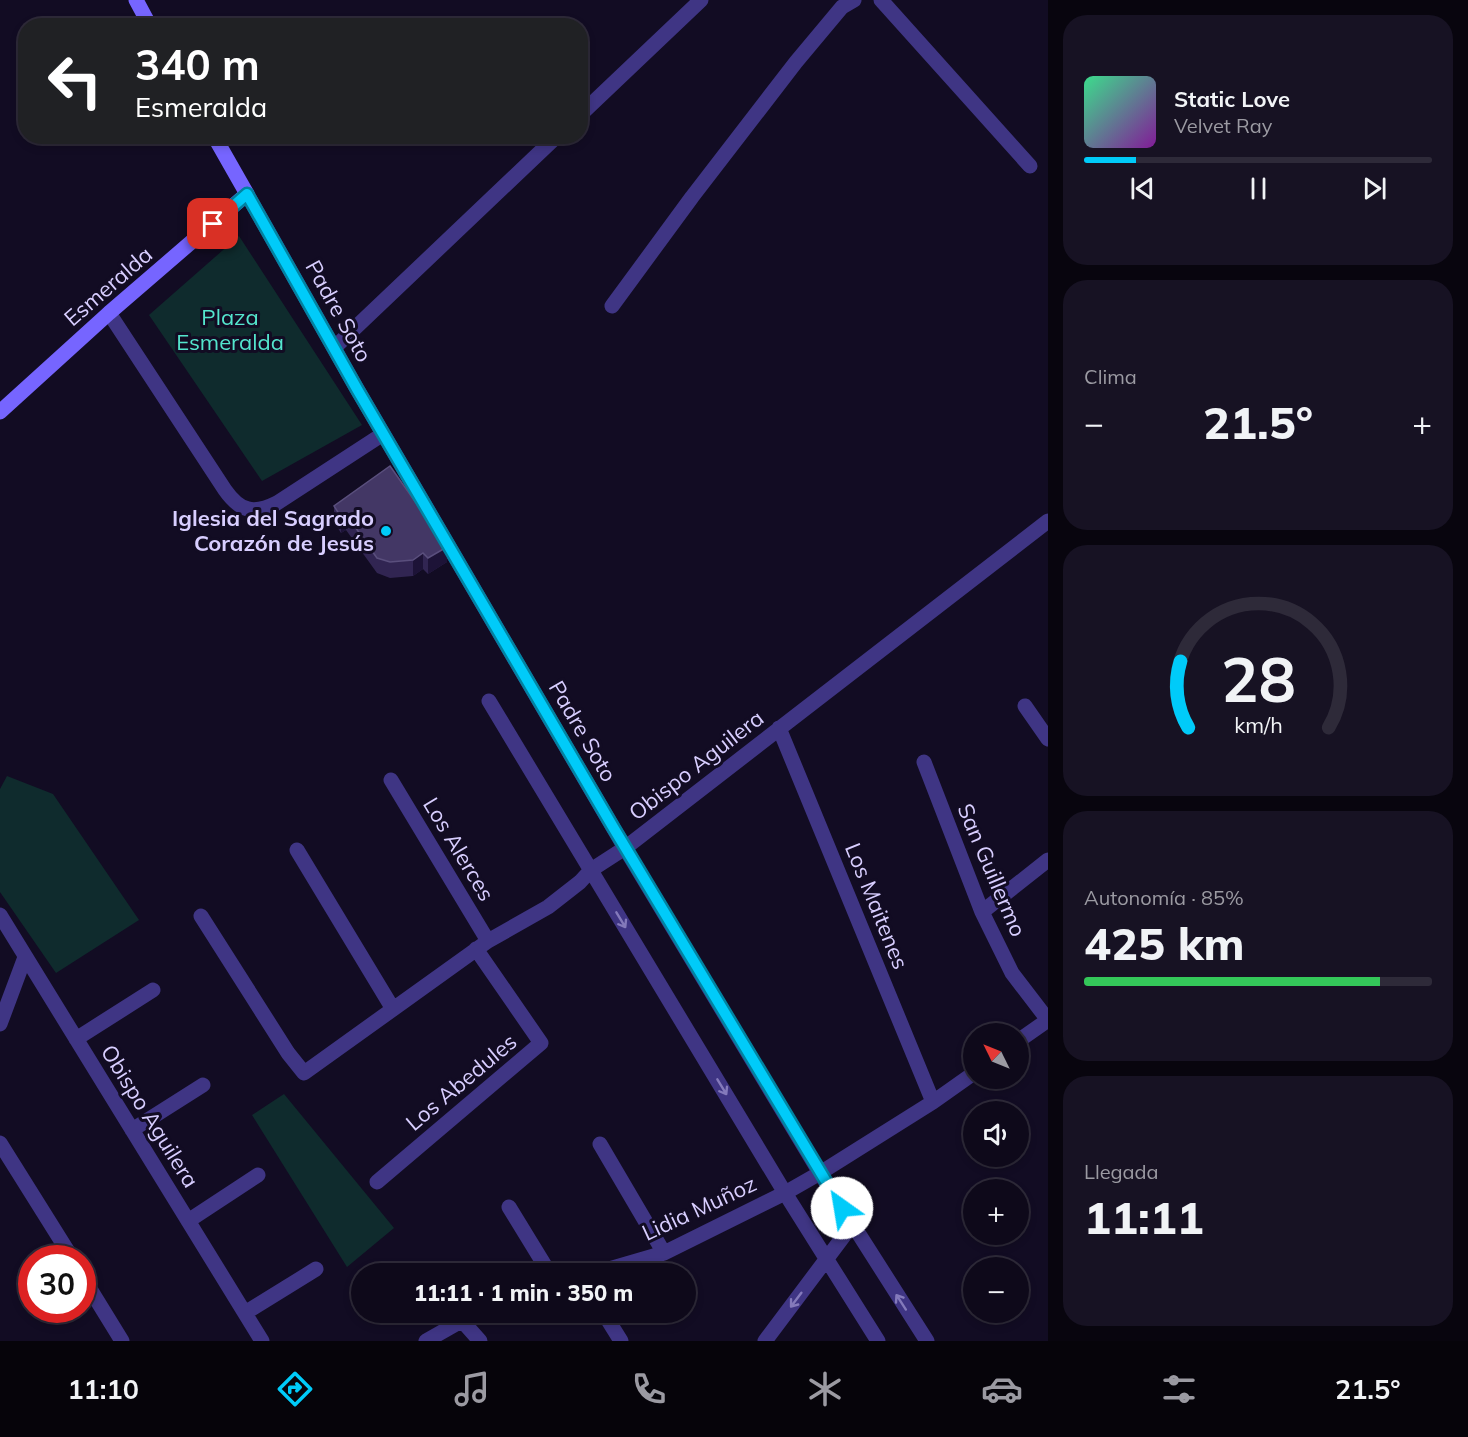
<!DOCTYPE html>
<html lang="es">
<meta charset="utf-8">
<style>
:root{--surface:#0e091a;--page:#171223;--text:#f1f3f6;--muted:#9b9aa2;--line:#2e2a39;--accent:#00cbf9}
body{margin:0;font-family:Mulish,sans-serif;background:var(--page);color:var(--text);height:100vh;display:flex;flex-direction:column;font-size:22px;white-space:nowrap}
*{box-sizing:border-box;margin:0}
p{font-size:20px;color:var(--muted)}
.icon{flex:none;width:33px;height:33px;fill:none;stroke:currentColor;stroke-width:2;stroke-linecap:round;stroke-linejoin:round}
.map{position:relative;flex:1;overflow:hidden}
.details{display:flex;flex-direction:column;gap:15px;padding:15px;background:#08050e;width:420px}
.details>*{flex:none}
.top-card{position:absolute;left:18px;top:18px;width:570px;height:126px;border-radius:24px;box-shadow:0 3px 9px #0003,0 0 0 2px var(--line);background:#202124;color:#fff;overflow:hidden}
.needle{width:39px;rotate:313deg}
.buttons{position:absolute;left:963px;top:1023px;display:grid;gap:12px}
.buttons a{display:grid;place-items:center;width:66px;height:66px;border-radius:50%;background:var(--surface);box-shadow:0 3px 9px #0003,0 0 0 2px var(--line);font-size:30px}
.speed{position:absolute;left:18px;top:1245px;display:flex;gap:12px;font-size:30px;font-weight:700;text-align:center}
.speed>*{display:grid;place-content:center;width:78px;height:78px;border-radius:50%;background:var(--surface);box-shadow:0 3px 9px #0003,0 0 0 2px var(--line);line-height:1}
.speed .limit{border:9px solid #d22;background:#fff;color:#111}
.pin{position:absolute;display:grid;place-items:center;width:51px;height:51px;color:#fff;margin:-26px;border-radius:12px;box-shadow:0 3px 9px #0006}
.me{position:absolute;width:66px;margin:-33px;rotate:328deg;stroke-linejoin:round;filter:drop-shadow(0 0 4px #0008)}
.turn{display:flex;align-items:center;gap:21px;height:126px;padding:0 18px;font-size:27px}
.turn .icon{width:78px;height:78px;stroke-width:2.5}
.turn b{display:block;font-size:42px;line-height:51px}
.big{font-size:45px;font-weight:800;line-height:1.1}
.details .card{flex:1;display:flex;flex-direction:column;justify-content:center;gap:9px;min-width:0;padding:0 21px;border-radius:24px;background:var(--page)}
.details .dial{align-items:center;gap:0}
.dial svg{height:156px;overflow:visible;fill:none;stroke:var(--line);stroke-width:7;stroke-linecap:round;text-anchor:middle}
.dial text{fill:var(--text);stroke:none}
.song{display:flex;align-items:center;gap:18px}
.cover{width:72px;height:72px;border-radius:9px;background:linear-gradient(135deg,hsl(150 70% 55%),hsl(290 70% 35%))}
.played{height:6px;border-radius:3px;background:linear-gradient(90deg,var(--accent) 15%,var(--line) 15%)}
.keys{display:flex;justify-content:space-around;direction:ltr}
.heat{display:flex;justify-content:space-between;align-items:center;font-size:33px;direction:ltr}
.charge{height:9px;border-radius:4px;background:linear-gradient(90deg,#34c759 85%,var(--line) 0)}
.trip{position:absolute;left:351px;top:1263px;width:345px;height:60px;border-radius:30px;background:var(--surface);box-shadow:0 3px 9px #0003,0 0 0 2px var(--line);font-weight:800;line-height:60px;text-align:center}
.menu{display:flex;height:96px;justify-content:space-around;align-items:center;background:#06040a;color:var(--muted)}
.menu .icon{width:42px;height:42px}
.menu .active{color:var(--accent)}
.menu b{font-size:27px;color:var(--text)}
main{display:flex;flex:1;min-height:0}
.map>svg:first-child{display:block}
.green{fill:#0f2b2d}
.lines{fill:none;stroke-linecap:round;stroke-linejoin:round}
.street{stroke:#3f3584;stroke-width:15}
.secondary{stroke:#7665ff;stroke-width:15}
.wall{fill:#312552}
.shaded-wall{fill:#1d1337}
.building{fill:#433765;stroke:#5a4f7d;stroke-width:1.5}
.oneway{stroke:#847abb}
.route-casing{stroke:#0084a2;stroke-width:15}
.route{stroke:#00cbf9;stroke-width:10}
.poi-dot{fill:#00cbf9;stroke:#120c23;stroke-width:2}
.labels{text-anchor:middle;stroke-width:6;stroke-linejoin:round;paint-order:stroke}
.street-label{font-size:22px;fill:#d8ceff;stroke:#120c23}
.park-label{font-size:22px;fill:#54e5cd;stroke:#120c23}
.poi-label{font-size:22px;font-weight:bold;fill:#d8ceff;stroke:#120c23;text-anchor:end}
</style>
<main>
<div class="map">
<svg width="1048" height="1341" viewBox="0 0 1048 1341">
<rect width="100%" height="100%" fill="#120c23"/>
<!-- green -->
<path class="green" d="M239 236 362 425 262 481 149 315Z
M7 776 53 794 139 920 56 973 0 892V789Z
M284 1094 394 1228 347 1267 252 1115Z"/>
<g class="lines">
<!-- street -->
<path class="street" d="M881 0 1030 166
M580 115 701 0
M247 194 357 389 625 848 820 1173 927 1341
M612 306 692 197 796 62 842 7 854 0
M109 313 225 490C240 511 253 515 277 503L383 434
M334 348 557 136
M489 701 785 1193 878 1341
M1025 706 1048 739
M779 728 933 1102
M924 762 982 912 1012 973 1048 1020
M391 780 488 941
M297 850 393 1009
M982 912 1048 860
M0 915 262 1341
M201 916 288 1053 304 1073 488 941 548 907 580 882 591 870 625 848 1048 521
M0 1024 25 957
M76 1039 153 990
M1018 1041 1048 1020
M132 1130 203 1085
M0 1143 72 1258
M600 1144 664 1253
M377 1182 541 1043 476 949
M509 1207 550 1274
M188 1221 258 1175
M425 1272 427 1274
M592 1274 664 1253 785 1193 820 1173 933 1102 974 1073
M82 1276 122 1341
M603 1312 621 1341
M245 1313 316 1269
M457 1315 480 1341
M426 1341 477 1312
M765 1341 852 1225"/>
<!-- secondary -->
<path class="secondary" d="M136 0 150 26
M0 412 109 313 247 194 214 136"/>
</g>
<!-- wall -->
<path class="wall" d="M334 506 447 562 428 574 423 569 413 576 390 578 377 573 346 530 341 533 334 522Z"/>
<!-- shaded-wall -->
<path class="shaded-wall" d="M346 514V530L341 533V517Z
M447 547V562L428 574V558Z
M423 553V569L413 576V560Z"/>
<!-- building -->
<path class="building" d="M390 466 447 547 428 558 423 553 413 560 390 562 377 558 346 514 341 517 334 506Z"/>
<!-- one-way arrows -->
<defs><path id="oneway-shaft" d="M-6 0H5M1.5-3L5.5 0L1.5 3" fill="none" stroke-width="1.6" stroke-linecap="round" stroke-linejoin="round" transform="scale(1.5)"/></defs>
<g class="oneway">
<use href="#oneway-shaft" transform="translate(621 920) rotate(59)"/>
<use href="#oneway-shaft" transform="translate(722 1087) rotate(59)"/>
<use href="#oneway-shaft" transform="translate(796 1300) rotate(127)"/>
<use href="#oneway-shaft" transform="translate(901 1302) rotate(-123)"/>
</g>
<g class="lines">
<!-- route casing -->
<g class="route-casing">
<path id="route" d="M213 224 247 194 357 389 613 827 842 1208"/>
</g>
<!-- route -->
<use href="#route" class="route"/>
</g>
<!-- markers -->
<circle class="poi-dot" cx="386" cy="531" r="6"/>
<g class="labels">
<!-- street labels -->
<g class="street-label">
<text transform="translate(108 286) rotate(-41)" y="8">Esmeralda</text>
<text transform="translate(339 311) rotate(61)" y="8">Padre Soto</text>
<text transform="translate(583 731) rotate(60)" y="8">Padre Soto</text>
<text transform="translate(696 765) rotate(-38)" y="8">Obispo Aguilera</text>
<text transform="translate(459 849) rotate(59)" y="8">Los Alerces</text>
<text transform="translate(992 870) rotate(67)" y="8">San Guillermo</text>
<text transform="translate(877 906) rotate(68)" y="8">Los Maitenes</text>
<text transform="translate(461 1082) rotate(-40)" y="8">Los Abedules</text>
<text transform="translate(150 1116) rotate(58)" y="8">Obispo Aguilera</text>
<text transform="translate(699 1208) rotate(-25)" y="8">Lidia Muñoz</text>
</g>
<!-- park labels -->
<g class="park-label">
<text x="230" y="325">Plaza<tspan x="230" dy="25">Esmeralda</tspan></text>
</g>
<!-- poi labels -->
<g class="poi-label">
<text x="374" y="526">Iglesia del Sagrado<tspan x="374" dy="25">Corazón de Jesús</tspan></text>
</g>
</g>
</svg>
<div class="buttons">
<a><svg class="needle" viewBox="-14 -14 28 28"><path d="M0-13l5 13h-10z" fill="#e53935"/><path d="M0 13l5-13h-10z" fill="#9b9aa2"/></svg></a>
<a><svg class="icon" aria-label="sound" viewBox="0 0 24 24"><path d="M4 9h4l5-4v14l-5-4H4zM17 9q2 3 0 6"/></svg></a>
<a>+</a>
<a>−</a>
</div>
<div class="speed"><div class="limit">30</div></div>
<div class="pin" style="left:213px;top:224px;background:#d93025"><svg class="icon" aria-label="arrive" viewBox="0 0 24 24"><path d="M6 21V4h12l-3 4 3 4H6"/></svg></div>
<svg class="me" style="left:842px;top:1208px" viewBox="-20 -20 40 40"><circle r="19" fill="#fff"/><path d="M0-13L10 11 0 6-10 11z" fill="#00cbf9"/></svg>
<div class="trip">11:11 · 1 min · 350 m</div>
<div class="top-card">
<div class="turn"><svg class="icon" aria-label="left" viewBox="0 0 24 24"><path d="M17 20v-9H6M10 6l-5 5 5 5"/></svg><div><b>340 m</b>Esmeralda</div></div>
</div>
</div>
<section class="details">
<div class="card">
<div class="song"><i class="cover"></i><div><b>Static Love</b><p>Velvet Ray</p></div></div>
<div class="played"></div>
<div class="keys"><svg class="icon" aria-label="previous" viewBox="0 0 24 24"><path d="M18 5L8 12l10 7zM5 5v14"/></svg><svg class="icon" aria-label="pause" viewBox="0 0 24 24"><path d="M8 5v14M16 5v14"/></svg><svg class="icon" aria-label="next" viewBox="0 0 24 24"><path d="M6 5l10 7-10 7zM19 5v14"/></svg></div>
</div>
<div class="card"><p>Clima</p>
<div class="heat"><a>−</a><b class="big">21.5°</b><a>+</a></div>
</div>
<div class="card dial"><svg viewBox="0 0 100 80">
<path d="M14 69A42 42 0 1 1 86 69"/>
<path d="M14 69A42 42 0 0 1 10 35" stroke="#00cbf9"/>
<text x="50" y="56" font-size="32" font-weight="700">28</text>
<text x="50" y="72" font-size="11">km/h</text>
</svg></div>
<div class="card"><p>Autonomía · 85%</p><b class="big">425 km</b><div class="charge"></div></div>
<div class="card"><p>Llegada</p><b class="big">11:11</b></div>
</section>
</main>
<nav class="menu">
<b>11:10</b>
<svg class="icon active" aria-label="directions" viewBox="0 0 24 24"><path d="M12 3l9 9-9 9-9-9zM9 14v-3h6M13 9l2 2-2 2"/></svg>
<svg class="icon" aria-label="music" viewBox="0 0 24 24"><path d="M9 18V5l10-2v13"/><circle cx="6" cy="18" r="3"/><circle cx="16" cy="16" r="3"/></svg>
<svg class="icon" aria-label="phone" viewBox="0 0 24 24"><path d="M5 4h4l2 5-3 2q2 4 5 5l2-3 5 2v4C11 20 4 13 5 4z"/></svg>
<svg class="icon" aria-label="climate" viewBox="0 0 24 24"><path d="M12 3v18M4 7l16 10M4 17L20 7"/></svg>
<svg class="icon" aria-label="car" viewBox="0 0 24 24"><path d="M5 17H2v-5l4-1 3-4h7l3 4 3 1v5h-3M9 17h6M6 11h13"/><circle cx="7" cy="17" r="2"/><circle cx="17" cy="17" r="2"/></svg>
<svg class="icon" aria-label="filters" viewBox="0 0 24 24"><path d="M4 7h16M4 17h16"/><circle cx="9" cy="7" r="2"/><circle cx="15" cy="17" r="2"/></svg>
<b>21.5°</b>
</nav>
